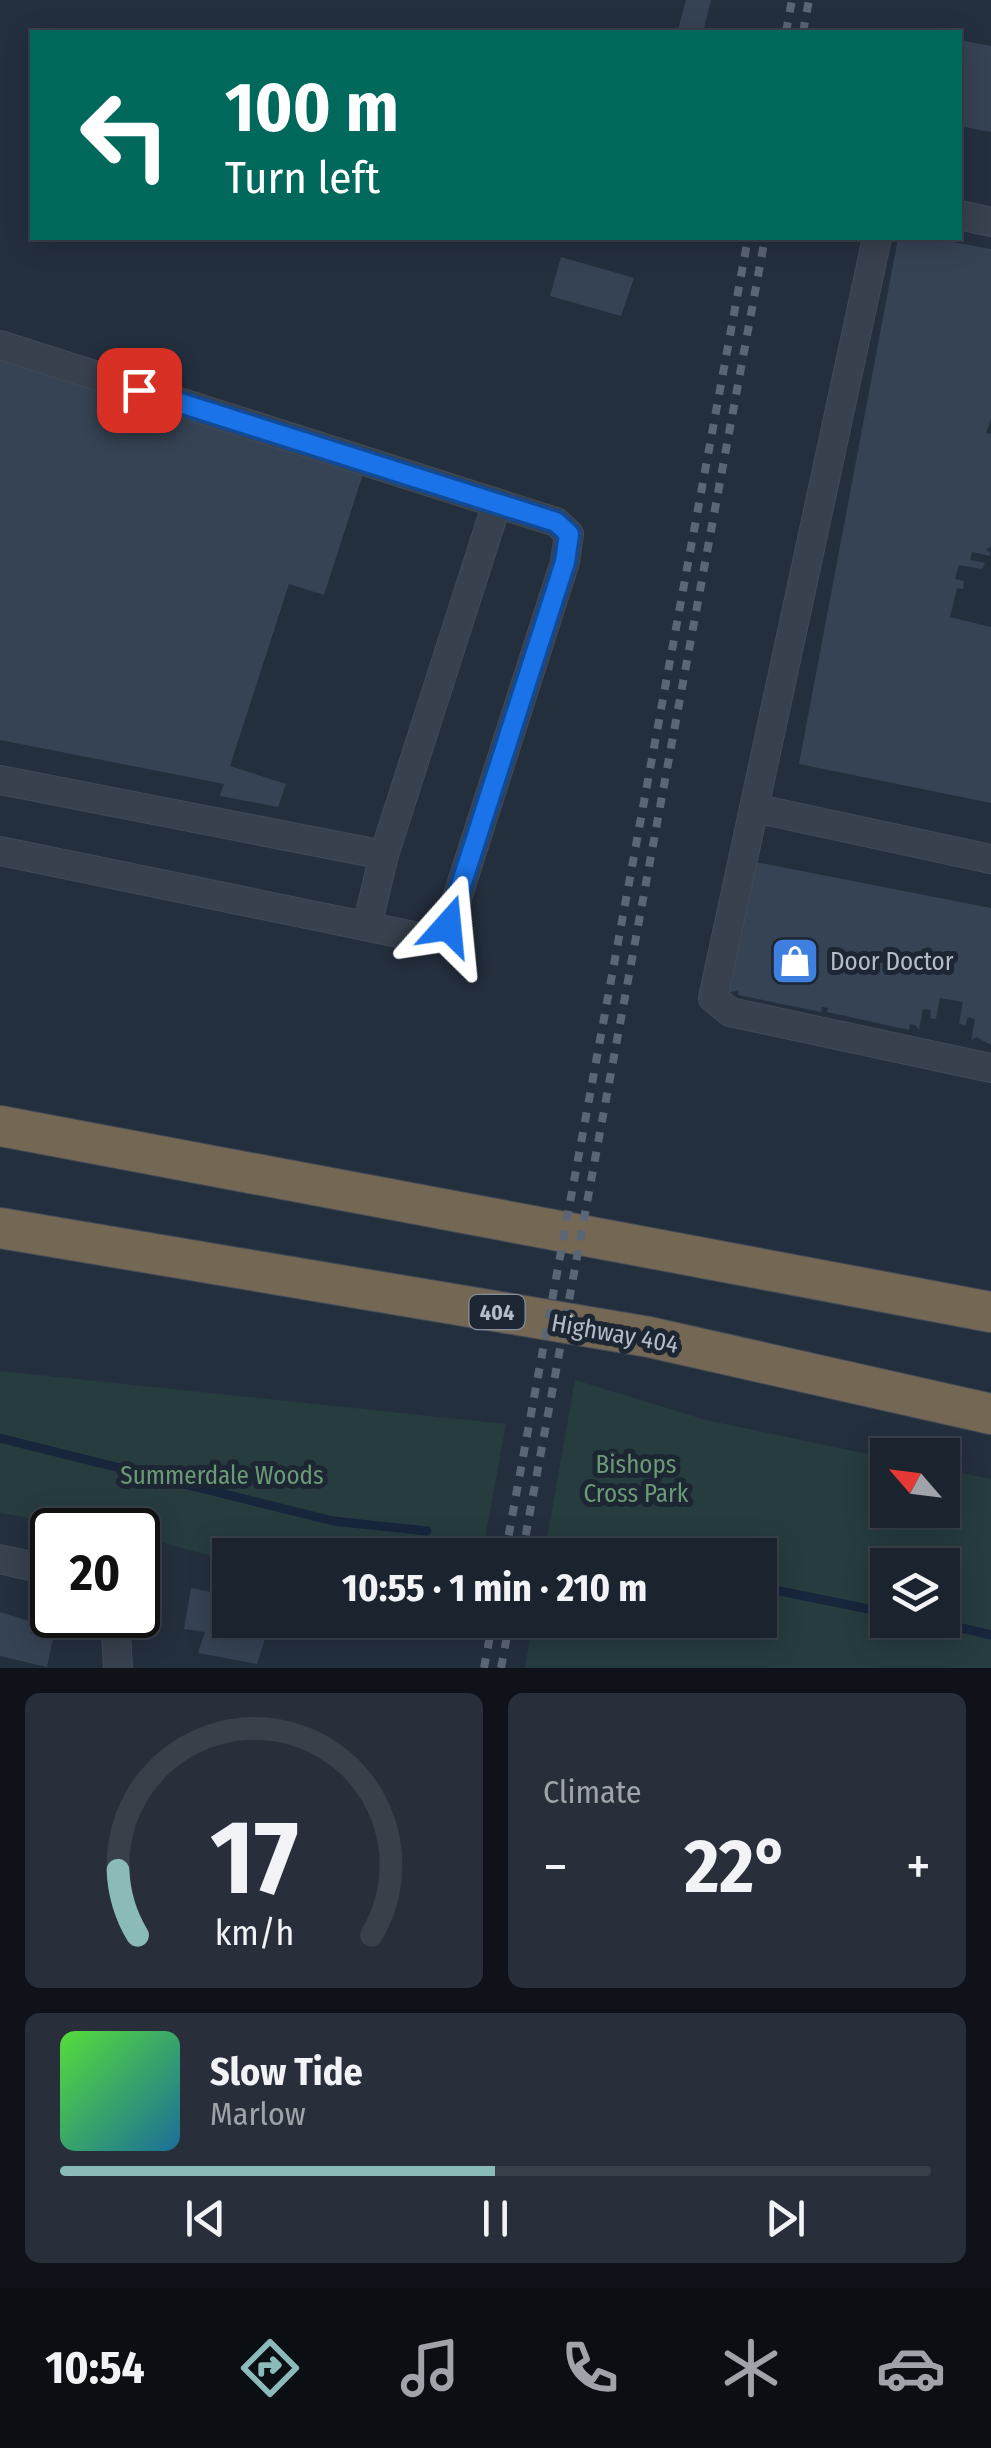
<!DOCTYPE html>
<meta charset="utf-8">
<style>
:root{--surface:#1b232e;--page:#282f3a;--text:#f1f3f6;--muted:#a0a4aa;--line:#39404a;--accent:#8bbbb9}
body{margin:0;font-family:"Fira Sans Condensed",sans-serif;background:var(--page);color:var(--text);height:100vh;display:flex;flex-direction:column;font-size:38px;white-space:nowrap}
*{box-sizing:border-box;margin:0}
p{font-size:32px;color:var(--muted)}
.icon{flex:none;width:55px;height:55px;fill:none;stroke:currentColor;stroke-width:2;stroke-linecap:round;stroke-linejoin:round}
.map{position:relative;height:1668px;overflow:hidden}
.sheet{display:flex;flex-direction:column;gap:25px;padding:25px;background:#0f1319;flex:1}
.sheet>*{flex:none}
.banner{position:absolute;left:30px;top:30px;width:932px;height:210px;border-radius:0px;box-shadow:0 5px 25px #0003,0 0 0 2px var(--line);background:#00695c;color:#fff;overflow:hidden}
.needle{width:65px;rotate:298deg}
.tools{position:absolute;left:870px;top:1438px;display:grid;gap:20px}
.tools a{display:grid;place-items:center;width:90px;height:90px;border-radius:0px;background:var(--surface);box-shadow:0 5px 25px #0003,0 0 0 2px var(--line);font-size:50px}
.speed{position:absolute;left:30px;top:1508px;display:flex;gap:20px;font-size:50px;font-weight:700;text-align:center}
.speed>*{display:grid;place-content:center;width:130px;height:130px;border-radius:50%;background:var(--surface);box-shadow:0 5px 25px #0003,0 0 0 2px var(--line);line-height:1}
.speed .limit{border:5px solid #111;border-radius:15px;background:#fff;color:#111}
.pin{position:absolute;display:grid;place-items:center;width:85px;height:85px;color:#fff;margin:-42px;border-radius:20px;box-shadow:0 5px 15px #0006}
.me{position:absolute;width:110px;margin:-55px;rotate:18deg;stroke-linejoin:round;filter:drop-shadow(0 0 8px #0008)}
.turn{display:flex;align-items:center;gap:35px;height:210px;padding:0 30px;font-size:45px}
.turn .icon{width:130px;height:130px;stroke-width:2.5}
.turn b{display:block;font-size:70px;line-height:85px}
.big{font-size:75px;font-weight:700;line-height:1.1}
.sheet .tile{flex:1;display:flex;flex-direction:column;justify-content:center;gap:15px;min-width:0;padding:0 35px;border-radius:15px;background:var(--page)}
.sheet .dial{align-items:center;gap:0}
.dial svg{height:260px;overflow:visible;fill:none;stroke:var(--line);stroke-width:7;stroke-linecap:round;text-anchor:middle}
.dial text{fill:var(--text);stroke:none}
.song{display:flex;align-items:center;gap:30px}
.cover{width:120px;height:120px;border-radius:15px;background:linear-gradient(135deg,hsl(110 70% 55%),hsl(200 70% 35%))}
.played{height:10px;border-radius:5px;background:linear-gradient(90deg,var(--accent) 50%,var(--line) 50%)}
.keys{display:flex;justify-content:space-around;direction:ltr}
.heat{display:flex;justify-content:space-between;align-items:center;font-size:55px;direction:ltr}
.sheet .tiles{flex:1;display:grid;gap:25px;grid-template-columns:1fr 1fr}
.tile:last-child{grid-column:span 2}
.trip{position:absolute;left:212px;top:1538px;width:565px;height:100px;border-radius:0px;background:var(--surface);box-shadow:0 5px 25px #0003,0 0 0 2px var(--line);font-weight:700;line-height:100px;text-align:center}
.tab-bar{display:flex;height:160px;justify-content:space-around;align-items:center;background:#0b0e12;color:var(--muted)}
.tab-bar .icon{width:70px;height:70px}
.tab-bar .selected{color:var(--accent)}
.tab-bar b{font-size:45px;color:var(--text)}
.map>svg:first-child{display:block}
.green{fill:#263c3f;fill-rule:evenodd}
.lines{fill:none;stroke-linecap:round;stroke-linejoin:round}
.stream{stroke:#17263c;stroke-width:9}
.building{fill:#364354}
.minor-casing{stroke:#414a57;stroke-width:30}
.highway-casing{stroke:#434c59;stroke-width:42}
.minor{stroke:#38414e;stroke-width:28}
.highway{stroke:#746855;stroke-width:40}
.rail{stroke:#5a6575;stroke-width:8;stroke-dasharray:10 10;stroke-linecap:butt}
.route-casing{stroke:#114b97;stroke-width:25}
.route{stroke:#1a73e8;stroke-width:18}
.labels{text-anchor:middle;stroke-width:10;stroke-linejoin:round;paint-order:stroke}
.shield{fill:#1d2633;stroke:#878f9c;stroke-width:2.5}
.shield-label{font-size:22px;font-weight:bold;fill:#b4bcc9}
.poi-label{font-size:25px;fill:#b4bcc9;stroke:#1d2633;text-anchor:start}
.street-label{font-size:25px;fill:#b4bcc9;stroke:#1d2633}
.park-label{font-size:25px;fill:#6b9a76;stroke:#1d2633}
</style>
<div class="map">
<svg width="991" height="1668" viewBox="0 0 991 1668">
<rect width="100%" height="100%" fill="#242f3e"/>
<!-- green -->
<path class="green" d="M0 1371 506 1424 482 1555H230V1561L138 1536V1530H102L0 1513Z
M575 1380 706 1420 887 1458 888 1510H942L943 1469 991 1479V1668H525L533 1620H760V1555H544ZM888 1565H942V1620H888Z"/>
<g class="lines">
<!-- stream -->
<path class="stream" d="M0 1438 333 1521 427 1531
M760 1587 888 1613
M928 1620 991 1635"/>
</g>
<!-- building -->
<path class="building" d="M686 0H711L703 32 678 29Z
M960 40 991 46V132L960 126Z
M898 238H931L991 249V418L986 433 991 434V546L986 550 990 552V556L972 552 970 560 985 563 982 569 959 565 955 579 964 581 963 589 957 588 950 617 991 627V803L799 764Z
M561 257 634 278 621 316 550 296Z
M0 358 363 474 324 595 289 584 230 766 286 784 278 807 220 796 224 784 0 740Z
M755 862 991 908V1045L976 1037 971 1041 975 1019 968 1017 965 1026 959 1023 963 1002 940 998 936 1019 930 1018 931 1010 923 1009 919 1030 915 1025 910 1024 909 1030 827 1012 828 1008 822 1007 821 1012 738 995 739 990 728 993Z
M191 1588 221 1594 218 1610 230 1612V1620H264L266 1636 257 1664 198 1653 205 1632 184 1629Z
M0 1612 32 1622 30 1633 53 1638 47 1667 0 1656Z"/>
<g class="lines">
<!-- minor casing -->
<g class="minor-casing">
<path id="minor" d="M960 215 991 222
M877 238 713 998 730 1012 991 1068
M0 345 556 522 569 534 565 562 448 926 423 938 0 851
M0 780 384 855 367 926
M754 808 991 859
M384 855 497 503
M0 1559 52 1571
M115 1615 118 1668"/>
</g>
<!-- highway casing -->
<g class="highway-casing">
<path id="highway" d="M0 1126 991 1312
M0 1228 649 1337 991 1414"/>
</g>
<!-- minor -->
<use href="#minor" class="minor"/>
<!-- highway -->
<use href="#highway" class="highway"/>
<!-- rail -->
<path class="rail" d="M786 32 792 0
M803 32 809 0
M505 1555 748 238
M522 1555 765 238
M484 1668 493 1620
M501 1668 510 1620"/>
</g>
<g class="lines">
<!-- route casing -->
<g class="route-casing">
<path id="route" d="M139 390 556 522 569 534 565 562 448 926"/>
</g>
<!-- route -->
<use href="#route" class="route"/>
</g>
<!-- icons -->
<defs>
<g id="shop-square" transform="scale(2.5)"><rect x="-9" y="-9" width="18" height="18" rx="4" fill="#3f7fe0" stroke="#1d2633"/><path d="M-5-2.5h2.3a2.7 3.5 0 0 1 5.4 0H5L5.5 6h-11ZM-1.5-2.5h3a1.5 2.3 0 0 0-3 0Z" fill="#fff"/></g>
</defs>
<g fill-rule="evenodd">
<use href="#shop-square" x="795" y="961"/>
</g>
<g class="labels">
<!-- shield labels -->
<rect class="shield" x="469.5" y="1295" width="55" height="34" rx="8"/>
<g class="shield-label">
<text x="497" y="1320">404</text>
</g>
<!-- poi labels -->
<g class="poi-label">
<text x="830" y="970">Door Doctor</text>
</g>
<!-- street labels -->
<g class="street-label">
<text transform="translate(615 1333) rotate(10)" y="9">Highway 404</text>
</g>
<!-- park labels -->
<g class="park-label">
<text x="636" y="1473">Bishops<tspan x="636" dy="29">Cross Park</tspan></text>
<text x="222" y="1484">Summerdale Woods</text>
</g>
</g>
</svg>
<div class="tools">
<a><svg class="needle" viewBox="-14 -14 28 28"><path d="M0-13l5 13h-10z" fill="#e53935"/><path d="M0 13l5-13h-10z" fill="#a0a4aa"/></svg></a>
<a><svg class="icon" aria-label="layers" viewBox="0 0 24 24"><path d="M12 4l9 5-9 5-9-5zM3 14l9 5 9-5"/></svg></a>
</div>
<div class="speed"><div class="limit">20</div></div>
<div class="pin" style="left:139px;top:390px;background:#d93025"><svg class="icon" aria-label="arrive" viewBox="0 0 24 24"><path d="M6 21V4h12l-3 4 3 4H6"/></svg></div>
<svg class="me" style="left:448px;top:926px" viewBox="-20 -20 40 40"><path d="M0-17L14 15 0 8-14 15z" fill="#1a73e8" stroke="#fff" stroke-width="4"/></svg>
<div class="trip">10:55 · 1 min · 210 m</div>
<div class="banner">
<div class="turn"><svg class="icon" aria-label="left" viewBox="0 0 24 24"><path d="M17 20v-9H6M10 6l-5 5 5 5"/></svg><div><b>100 m</b>Turn left</div></div>
</div>
</div>
<section class="sheet">
<div class="tiles">
<div class="tile dial"><svg viewBox="0 0 100 80">
<path d="M14 69A42 42 0 1 1 86 69"/>
<path d="M14 69A42 42 0 0 1 8 49" stroke="#8bbbb9"/>
<text x="50" y="56" font-size="32" font-weight="700">17</text>
<text x="50" y="72" font-size="11">km/h</text>
</svg></div>
<div class="tile"><p>Climate</p>
<div class="heat"><a>−</a><b class="big">22°</b><a>+</a></div>
</div>
<div class="tile">
<div class="song"><i class="cover"></i><div><b>Slow Tide</b><p>Marlow</p></div></div>
<div class="played"></div>
<div class="keys"><svg class="icon" aria-label="previous" viewBox="0 0 24 24"><path d="M18 5L8 12l10 7zM5 5v14"/></svg><svg class="icon" aria-label="pause" viewBox="0 0 24 24"><path d="M8 5v14M16 5v14"/></svg><svg class="icon" aria-label="next" viewBox="0 0 24 24"><path d="M6 5l10 7-10 7zM19 5v14"/></svg></div>
</div>
</div>
</section>
<nav class="tab-bar">
<b>10:54</b>
<svg class="icon selected" aria-label="directions" viewBox="0 0 24 24"><path d="M12 3l9 9-9 9-9-9zM9 14v-3h6M13 9l2 2-2 2"/></svg>
<svg class="icon" aria-label="music" viewBox="0 0 24 24"><path d="M9 18V5l10-2v13"/><circle cx="6" cy="18" r="3"/><circle cx="16" cy="16" r="3"/></svg>
<svg class="icon" aria-label="phone" viewBox="0 0 24 24"><path d="M5 4h4l2 5-3 2q2 4 5 5l2-3 5 2v4C11 20 4 13 5 4z"/></svg>
<svg class="icon" aria-label="climate" viewBox="0 0 24 24"><path d="M12 3v18M4 7l16 10M4 17L20 7"/></svg>
<svg class="icon" aria-label="car" viewBox="0 0 24 24"><path d="M5 17H2v-5l4-1 3-4h7l3 4 3 1v5h-3M9 17h6M6 11h13"/><circle cx="7" cy="17" r="2"/><circle cx="17" cy="17" r="2"/></svg>
</nav>
